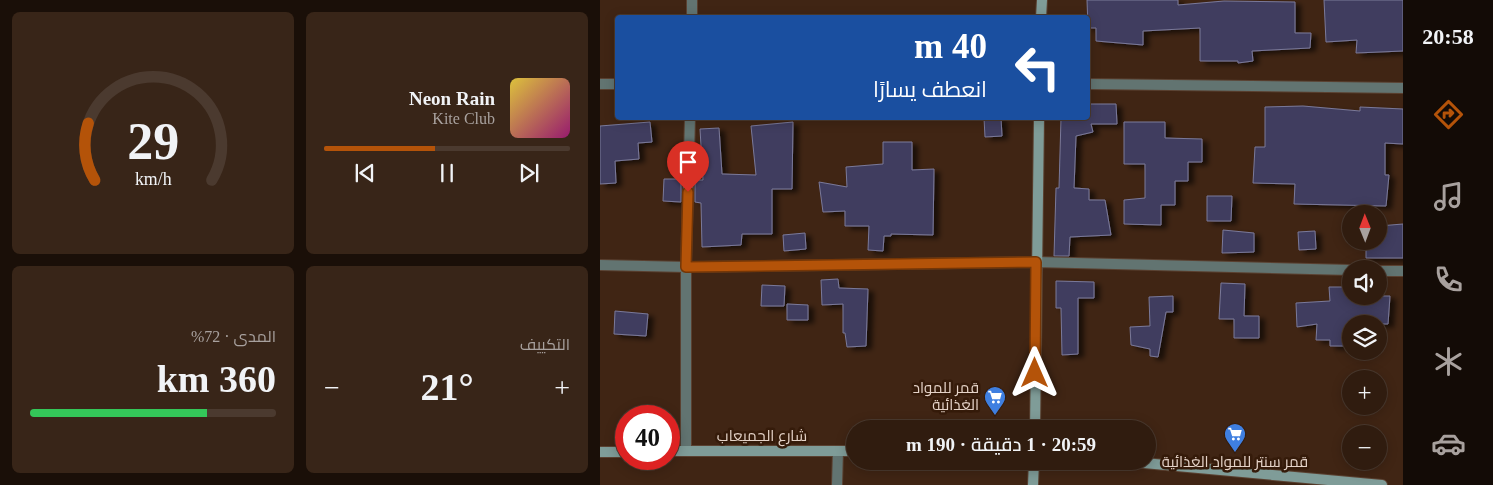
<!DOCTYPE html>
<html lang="ar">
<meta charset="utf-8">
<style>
:root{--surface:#301c0f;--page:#382518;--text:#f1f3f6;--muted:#a8a19e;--line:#4b3a2f;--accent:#b45309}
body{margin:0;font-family:"Times New Roman",Cairo,serif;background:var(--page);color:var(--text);direction:rtl;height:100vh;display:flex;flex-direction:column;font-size:19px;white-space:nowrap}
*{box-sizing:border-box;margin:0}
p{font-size:16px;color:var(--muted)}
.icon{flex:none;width:28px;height:28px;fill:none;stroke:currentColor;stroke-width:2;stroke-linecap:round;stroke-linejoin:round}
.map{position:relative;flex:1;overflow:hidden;direction:ltr}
.sheet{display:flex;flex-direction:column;gap:12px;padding:12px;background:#1a0f08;width:600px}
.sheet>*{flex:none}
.banner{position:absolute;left:15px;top:15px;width:475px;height:105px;border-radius:5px;box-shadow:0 2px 12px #0003,0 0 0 1px var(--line);direction:rtl;background:#1a4fa0;color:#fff;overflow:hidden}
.needle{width:32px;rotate:359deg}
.tools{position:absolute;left:742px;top:205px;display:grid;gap:10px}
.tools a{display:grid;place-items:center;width:45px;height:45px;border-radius:50%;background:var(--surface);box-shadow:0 2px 12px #0003,0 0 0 1px var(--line);font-size:25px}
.speed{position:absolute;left:15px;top:405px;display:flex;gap:10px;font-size:25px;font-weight:700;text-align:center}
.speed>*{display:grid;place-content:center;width:65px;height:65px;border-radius:50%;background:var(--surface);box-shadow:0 2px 12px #0003,0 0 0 1px var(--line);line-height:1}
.speed .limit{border:8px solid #d22;background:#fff;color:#111}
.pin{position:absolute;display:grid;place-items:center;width:42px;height:42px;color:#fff;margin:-51px -21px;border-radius:50% 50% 50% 0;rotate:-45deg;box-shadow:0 0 5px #0007}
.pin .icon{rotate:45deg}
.me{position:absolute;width:55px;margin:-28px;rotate:0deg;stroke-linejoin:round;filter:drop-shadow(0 0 4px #0008)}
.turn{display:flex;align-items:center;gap:18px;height:105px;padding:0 20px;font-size:22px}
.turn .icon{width:65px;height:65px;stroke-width:2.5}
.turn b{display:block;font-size:35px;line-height:42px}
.big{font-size:38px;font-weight:600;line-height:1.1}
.sheet .widget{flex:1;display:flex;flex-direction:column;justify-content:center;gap:8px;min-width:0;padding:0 18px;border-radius:8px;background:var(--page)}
.sheet .dial{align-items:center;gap:0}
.dial svg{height:130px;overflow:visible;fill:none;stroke:var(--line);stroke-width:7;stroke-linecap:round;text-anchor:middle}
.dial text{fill:var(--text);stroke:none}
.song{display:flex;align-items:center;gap:15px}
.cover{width:60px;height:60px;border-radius:8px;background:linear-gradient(135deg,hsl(50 70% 55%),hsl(320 70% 35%))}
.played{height:5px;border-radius:2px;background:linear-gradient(90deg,var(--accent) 45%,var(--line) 45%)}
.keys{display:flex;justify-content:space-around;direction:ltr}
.heat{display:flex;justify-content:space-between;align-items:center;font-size:28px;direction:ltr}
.charge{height:8px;border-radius:4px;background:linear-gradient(90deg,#34c759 72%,var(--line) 0)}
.sheet .tiles{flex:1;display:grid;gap:12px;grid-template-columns:repeat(2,1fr)}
.trip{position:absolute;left:246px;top:420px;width:310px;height:50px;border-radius:25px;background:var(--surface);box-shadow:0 2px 12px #0003,0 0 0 1px var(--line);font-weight:600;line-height:50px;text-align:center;direction:rtl}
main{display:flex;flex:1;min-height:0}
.tab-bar{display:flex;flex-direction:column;width:90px;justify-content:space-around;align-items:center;background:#130b06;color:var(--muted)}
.tab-bar .icon{width:35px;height:35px}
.tab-bar .selected{color:var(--accent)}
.tab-bar b{font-size:22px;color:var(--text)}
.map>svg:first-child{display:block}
.building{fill:#403e5f;stroke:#7a799a;filter:url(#shadow)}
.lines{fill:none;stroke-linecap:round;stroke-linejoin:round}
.street-casing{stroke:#5a4131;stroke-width:12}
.secondary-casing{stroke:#5a4131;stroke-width:12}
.street{stroke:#627471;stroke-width:10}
.secondary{stroke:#7f9c98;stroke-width:10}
.route-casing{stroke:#753606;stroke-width:12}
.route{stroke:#b45309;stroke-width:9}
.labels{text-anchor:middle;stroke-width:5;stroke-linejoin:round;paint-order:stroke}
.poi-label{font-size:15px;fill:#e5d3c8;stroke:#351b0a;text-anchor:end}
.street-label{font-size:15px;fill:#e5d3c8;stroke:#351b0a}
</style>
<main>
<nav class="tab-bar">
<b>20:58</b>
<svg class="icon selected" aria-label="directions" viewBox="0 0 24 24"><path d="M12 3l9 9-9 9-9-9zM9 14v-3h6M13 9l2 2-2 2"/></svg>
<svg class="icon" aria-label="music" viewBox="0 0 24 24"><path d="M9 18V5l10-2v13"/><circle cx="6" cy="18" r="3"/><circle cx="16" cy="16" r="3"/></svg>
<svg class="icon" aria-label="phone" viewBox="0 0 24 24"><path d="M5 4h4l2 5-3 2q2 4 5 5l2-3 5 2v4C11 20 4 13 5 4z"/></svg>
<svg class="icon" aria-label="climate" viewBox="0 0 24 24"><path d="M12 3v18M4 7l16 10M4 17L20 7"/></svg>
<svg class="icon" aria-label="car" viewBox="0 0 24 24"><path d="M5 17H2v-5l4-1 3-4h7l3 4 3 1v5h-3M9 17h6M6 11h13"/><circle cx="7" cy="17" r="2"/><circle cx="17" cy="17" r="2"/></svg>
</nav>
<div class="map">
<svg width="803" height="485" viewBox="0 0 803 485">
<defs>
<filter id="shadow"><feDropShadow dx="5.5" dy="3" stdDeviation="2.5" flood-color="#0009"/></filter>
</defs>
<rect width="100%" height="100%" fill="#402514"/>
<!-- building -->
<path class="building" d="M487 0H578V5L624 1 695 2V33H711L710 48 652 51 653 61 638 63V61H600V28L543 31V45L496 41V28H488Z
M724 0H803V51L756 53 757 40 726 42Z
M488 104H516L517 124H491L493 132 476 136 474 188 489 189V200H505L511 235 470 237 469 256H454L456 188H459L461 118H488Z
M703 106 760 111V107L803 109V144L785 143V175H789L786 206 694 204 695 184 653 183 655 147H665V107Z
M384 118H401L402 136 385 137Z
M50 122 52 142 38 143 39 159 15 161 16 183 0 184V126Z
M193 122 192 189H172V234H142L141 245 102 247 101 203 95 202V180H103L100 129 119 128 122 174 156 175 151 126Z
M524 122H565V138L602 139V162H588V181H575V205H561V225L524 224V200L545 198V164H524Z
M283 142H312V170L334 169 333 235 291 234V236H284L283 251 268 250 269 226H245V211L223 212 219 182 247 187 246 167 283 164Z
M64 179H81V202L63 201Z
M607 196H632L631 221H607Z
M803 224V258H766V241H779V226Z
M623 230 654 233V252L622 253Z
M715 231 716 249 699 250 698 232Z
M205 233 206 249 184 251 183 235Z
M238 279 239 288 268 289 266 346 247 347 245 333H243V304L222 305 221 280Z
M456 281 494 282V298H478V354L462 355 461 308H456Z
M621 283 645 284 644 316H659V338H634V319H619Z
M162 285 185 286 184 306H161Z
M729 287H747L748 296H790L788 324H751L750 346H730V340H716L717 324 697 327 696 303 730 301Z
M573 296V312H566L558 357 550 356V349L531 345 530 327 550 326 549 297Z
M187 304 208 305V320H187Z
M15 311 48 314 46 336 14 334Z"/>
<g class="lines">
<!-- street casing -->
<g class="street-casing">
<path id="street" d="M92 18V0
M0 84H18
M488 84 803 88
M0 265 86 267 436 262 751 270
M779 271H803
M86 451V267L90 118
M237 485 238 451"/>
</g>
<!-- secondary casing -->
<g class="secondary-casing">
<path id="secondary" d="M441 18 442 0
M435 429 439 118
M69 451H255
M0 452H26
M522 461 782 485
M433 485 434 461"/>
</g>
<!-- street -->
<use href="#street" class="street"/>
<!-- secondary -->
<use href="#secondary" class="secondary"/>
</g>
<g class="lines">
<!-- route casing -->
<g class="route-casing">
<path id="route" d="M88 192 86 267 436 262 435 373"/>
</g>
<!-- route -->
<use href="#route" class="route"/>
</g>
<!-- icons -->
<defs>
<g id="supermarket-pin" transform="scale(1.125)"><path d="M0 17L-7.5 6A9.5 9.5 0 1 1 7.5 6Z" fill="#3f7fe0" stroke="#351b0a"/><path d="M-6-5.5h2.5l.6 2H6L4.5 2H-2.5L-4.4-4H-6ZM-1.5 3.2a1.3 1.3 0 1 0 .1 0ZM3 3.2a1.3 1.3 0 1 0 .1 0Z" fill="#fff"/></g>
</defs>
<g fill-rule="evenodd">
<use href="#supermarket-pin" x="395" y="397"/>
<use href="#supermarket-pin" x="635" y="434"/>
</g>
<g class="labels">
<!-- poi labels -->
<g class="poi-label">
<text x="379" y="393">قمر للمواد<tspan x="379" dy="17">الغذائية</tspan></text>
<text x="635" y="467" text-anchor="middle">قمر سنتر للمواد الغذائية</text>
</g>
<!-- street labels -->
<g class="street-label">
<text x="162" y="441">شارع الجميعاب</text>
</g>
</g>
</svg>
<div class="tools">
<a><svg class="needle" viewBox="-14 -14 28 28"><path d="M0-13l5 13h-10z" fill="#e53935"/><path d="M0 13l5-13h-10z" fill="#a8a19e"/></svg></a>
<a><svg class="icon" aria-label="sound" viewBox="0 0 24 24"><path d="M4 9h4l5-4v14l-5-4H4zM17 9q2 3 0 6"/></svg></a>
<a><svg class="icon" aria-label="layers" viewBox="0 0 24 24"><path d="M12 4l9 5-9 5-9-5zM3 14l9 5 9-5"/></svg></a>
<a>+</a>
<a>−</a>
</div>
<div class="speed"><div class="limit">40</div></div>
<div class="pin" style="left:88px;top:192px;background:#d93025"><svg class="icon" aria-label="arrive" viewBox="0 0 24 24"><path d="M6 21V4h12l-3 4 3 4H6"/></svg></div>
<svg class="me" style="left:435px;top:373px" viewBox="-20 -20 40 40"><path d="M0-17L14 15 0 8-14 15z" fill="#b45309" stroke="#fff" stroke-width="4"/></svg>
<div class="trip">20:59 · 1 دقيقة · 190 m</div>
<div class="banner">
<div class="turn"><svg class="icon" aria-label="left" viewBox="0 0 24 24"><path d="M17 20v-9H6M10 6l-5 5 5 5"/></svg><div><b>40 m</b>انعطف يسارًا</div></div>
</div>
</div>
<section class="sheet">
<div class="tiles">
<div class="widget">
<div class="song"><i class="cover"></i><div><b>Neon Rain</b><p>Kite Club</p></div></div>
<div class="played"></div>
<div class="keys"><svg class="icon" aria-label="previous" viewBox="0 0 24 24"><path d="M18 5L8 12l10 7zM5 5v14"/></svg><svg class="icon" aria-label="pause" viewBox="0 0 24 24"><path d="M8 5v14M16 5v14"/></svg><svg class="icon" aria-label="next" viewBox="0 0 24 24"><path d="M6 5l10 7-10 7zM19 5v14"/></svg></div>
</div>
<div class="widget dial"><svg viewBox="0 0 100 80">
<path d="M14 69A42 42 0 1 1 86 69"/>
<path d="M14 69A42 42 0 0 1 10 34" stroke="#b45309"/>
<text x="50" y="56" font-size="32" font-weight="700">29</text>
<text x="50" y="72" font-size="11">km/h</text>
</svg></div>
<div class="widget"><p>التكييف</p>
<div class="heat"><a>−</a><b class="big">21°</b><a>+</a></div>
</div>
<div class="widget"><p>المدى · 72%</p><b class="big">360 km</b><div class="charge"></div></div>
</div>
</section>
</main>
